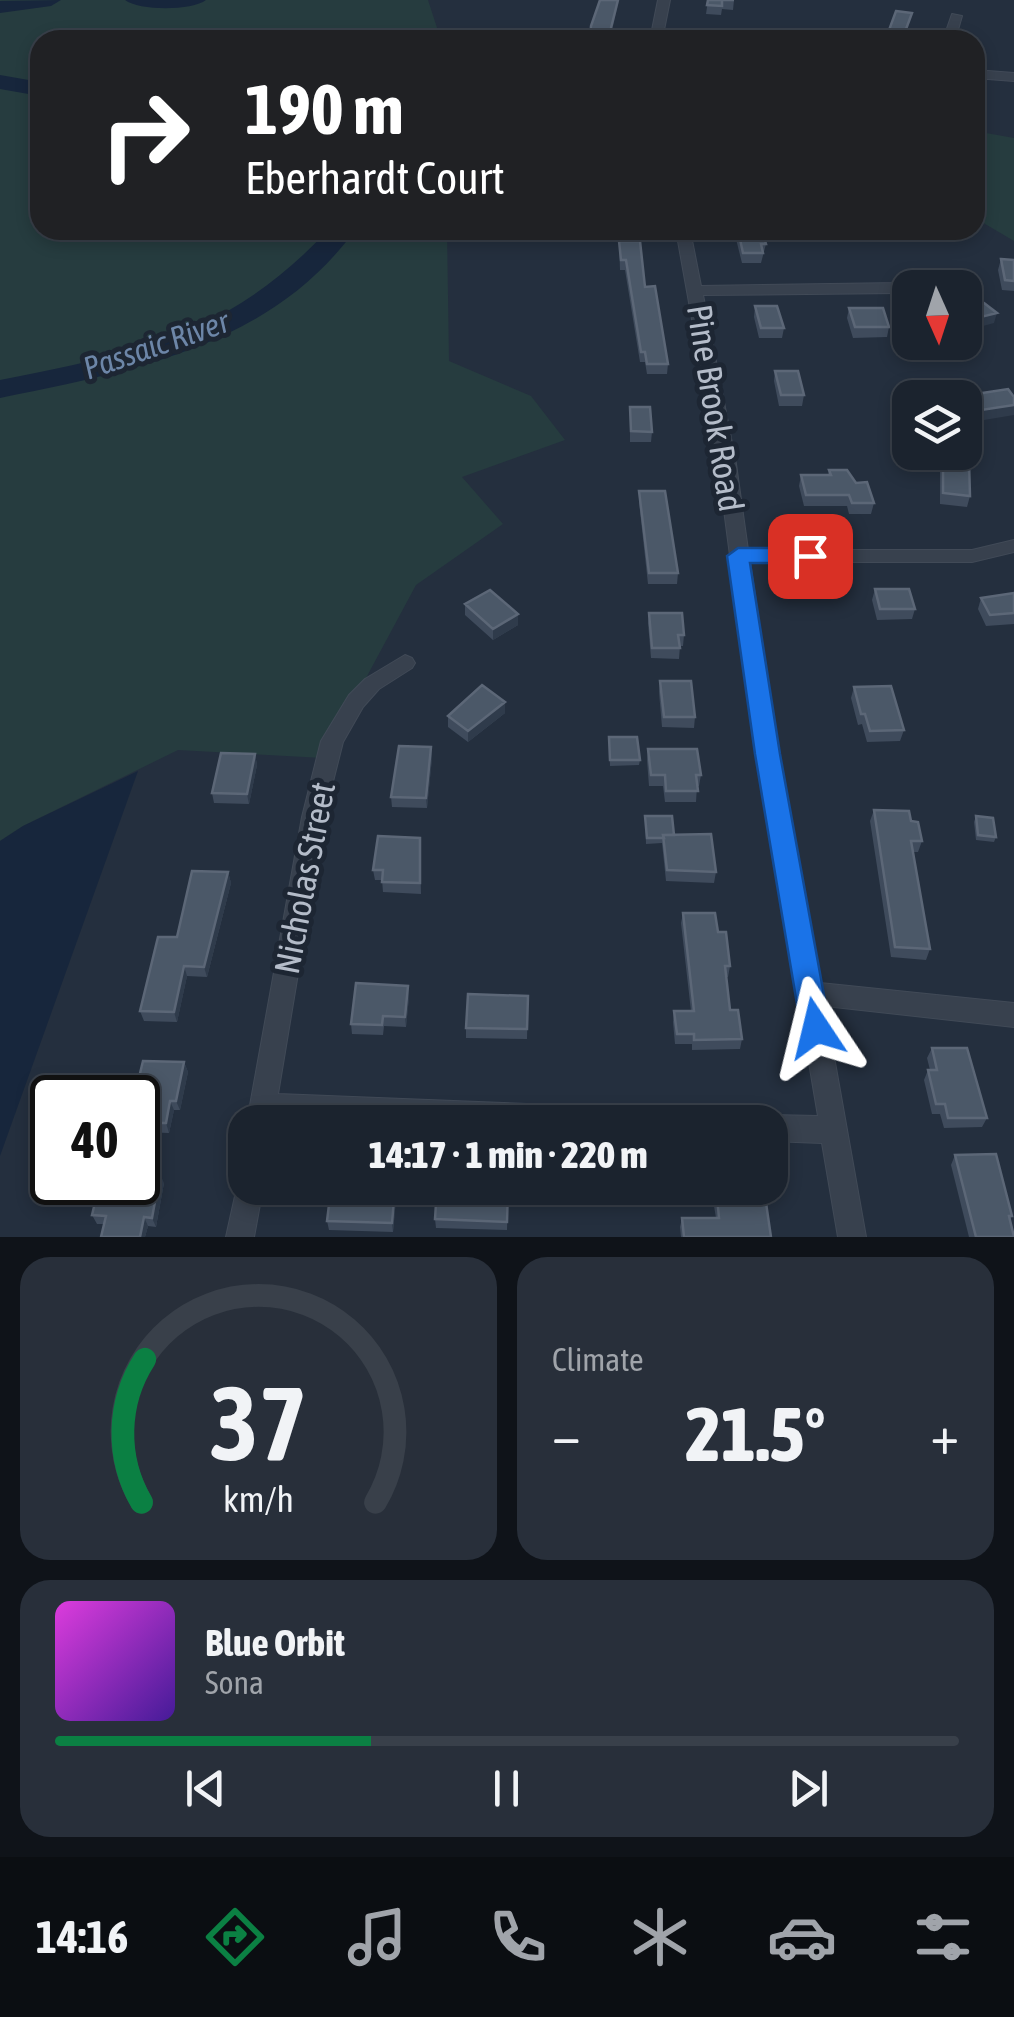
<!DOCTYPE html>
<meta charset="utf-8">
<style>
:root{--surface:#1b232e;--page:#282f3a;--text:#f1f3f6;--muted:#a0a4aa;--line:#39404a;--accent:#0b8043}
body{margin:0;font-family:"Asap Condensed",sans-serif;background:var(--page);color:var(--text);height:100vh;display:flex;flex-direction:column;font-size:38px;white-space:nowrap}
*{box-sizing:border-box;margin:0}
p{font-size:32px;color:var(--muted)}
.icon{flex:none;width:55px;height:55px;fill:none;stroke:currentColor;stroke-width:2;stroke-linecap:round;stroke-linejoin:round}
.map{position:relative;height:1237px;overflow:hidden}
.drawer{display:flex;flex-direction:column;gap:20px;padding:20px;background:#0f1319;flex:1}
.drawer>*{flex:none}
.banner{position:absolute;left:30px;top:30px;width:955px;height:210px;border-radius:30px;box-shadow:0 5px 15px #0003,0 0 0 2px var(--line);background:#202124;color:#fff;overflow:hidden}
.needle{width:65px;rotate:177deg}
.tools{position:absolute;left:892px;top:270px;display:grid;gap:20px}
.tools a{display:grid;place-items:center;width:90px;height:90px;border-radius:20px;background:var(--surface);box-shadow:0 5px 15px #0003,0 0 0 2px var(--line);font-size:50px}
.speed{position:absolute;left:30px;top:1075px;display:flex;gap:20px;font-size:50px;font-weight:700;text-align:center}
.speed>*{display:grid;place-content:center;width:130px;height:130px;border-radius:50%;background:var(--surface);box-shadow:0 5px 15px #0003,0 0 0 2px var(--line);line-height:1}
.speed .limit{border:5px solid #111;border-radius:15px;background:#fff;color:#111}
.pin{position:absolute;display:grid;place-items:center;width:85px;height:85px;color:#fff;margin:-42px;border-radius:20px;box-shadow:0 5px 15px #0006}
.me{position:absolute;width:110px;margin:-55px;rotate:350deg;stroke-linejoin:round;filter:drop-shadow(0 0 8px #0008)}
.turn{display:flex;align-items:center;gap:35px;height:210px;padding:0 50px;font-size:45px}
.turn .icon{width:130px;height:130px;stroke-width:2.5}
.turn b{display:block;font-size:70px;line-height:85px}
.big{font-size:75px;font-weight:800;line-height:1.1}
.drawer .card{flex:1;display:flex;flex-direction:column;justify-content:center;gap:15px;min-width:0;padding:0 35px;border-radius:30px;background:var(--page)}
.drawer .dial{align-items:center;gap:0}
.dial svg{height:260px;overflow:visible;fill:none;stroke:var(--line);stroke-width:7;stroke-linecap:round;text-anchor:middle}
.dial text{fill:var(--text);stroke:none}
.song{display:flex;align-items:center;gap:30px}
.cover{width:120px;height:120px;border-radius:15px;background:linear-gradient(135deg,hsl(300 70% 55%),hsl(260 70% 35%))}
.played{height:10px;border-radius:5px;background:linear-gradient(90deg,var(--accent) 35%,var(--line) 35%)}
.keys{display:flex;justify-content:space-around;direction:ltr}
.heat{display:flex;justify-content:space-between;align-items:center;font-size:55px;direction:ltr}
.drawer .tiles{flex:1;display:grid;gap:20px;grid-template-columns:1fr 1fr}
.card:last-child{grid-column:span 2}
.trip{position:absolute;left:228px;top:1105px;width:560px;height:100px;border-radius:30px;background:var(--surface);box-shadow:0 5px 15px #0003,0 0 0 2px var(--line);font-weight:800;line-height:100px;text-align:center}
.menu{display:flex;height:160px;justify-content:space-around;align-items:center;background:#0b0e12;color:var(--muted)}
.menu .icon{width:70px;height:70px}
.menu .selected{color:var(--accent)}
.menu b{font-size:45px;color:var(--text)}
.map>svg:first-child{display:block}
.green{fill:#263c3f}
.water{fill:#17263c}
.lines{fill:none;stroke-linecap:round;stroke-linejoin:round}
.river{fill:#17263c;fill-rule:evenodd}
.minor-casing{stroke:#414a57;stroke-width:2}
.minor{fill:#38414e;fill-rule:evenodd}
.wall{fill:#3f4b5c}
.shaded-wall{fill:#2f3b4b}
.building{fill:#4b5868;stroke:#5c6777;stroke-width:2.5}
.route{fill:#1a73e8;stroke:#114b97;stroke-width:2.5}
.labels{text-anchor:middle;stroke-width:10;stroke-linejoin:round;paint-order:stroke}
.far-water-label{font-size:32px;font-style:italic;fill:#6d86a8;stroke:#1d2633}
.street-label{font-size:35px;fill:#b4bcc9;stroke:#1d2633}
</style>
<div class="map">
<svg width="1014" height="1237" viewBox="0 0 1014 1237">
<rect width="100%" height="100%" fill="#242f3e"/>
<!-- green -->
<path class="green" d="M0 0H428L441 40H40V230H447L449 361 531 396 565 440 462 477 503 524 416 585 323 758 178 750 23 826 0 841Z
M975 131 1014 138V241L975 218Z"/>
<!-- water -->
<path class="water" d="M138 771 0 1156V841L23 826Z"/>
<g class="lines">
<!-- river -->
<path class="river" d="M61 0 51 6 0 13V1Z
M125 0H206C192 11 139 11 125 0Z
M0 75 40 82V96L0 89Z
M328 230H355C270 347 131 371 0 398V380C137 352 228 337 328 230Z"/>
<!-- minor casing -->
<g class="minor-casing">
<path id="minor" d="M658 0H670L662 40H650Z
M952 14 962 16 955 40H943Z
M975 70 1014 73V81L975 78Z
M676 230H690L701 286 899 283 931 275 939 280 899 293 703 295 736 464 748 550H972L1014 540V552L972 562H750L775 731 820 983 1014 1003V1027L825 1006 866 1237H838L822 1143 770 1141V1122H759L770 1115 818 1116 753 731 718 464Z
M405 655 412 658 415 663 412 668 379 689 363 707 343 742 324 817 278 1094 652 1109 662 1113 665 1122H352L274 1119 273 1122H247L302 817 321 741 349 695 365 679Z
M245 1176V1188H263L254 1237H226L239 1178Z"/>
</g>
<!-- minor -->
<use href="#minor" class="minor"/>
</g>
<!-- wall -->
<path class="wall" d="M708 0H734L733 10 722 9 721 15 706 14Z
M738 230H768L766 239H765L766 244 761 263H742L736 239Z
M619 241 645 287 668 364 667 374H647L645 362H640L625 270H620Z
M1001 259 1014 260V291L1002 290 998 270Z
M755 306 784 328 782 338H759L754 317Z
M849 308 889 327 887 337 853 338 847 318Z
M775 371 804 395 802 406H779L774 381Z
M963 396 1014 397 972 422 965 413V398Z
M630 407 652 432 651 442H630Z
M943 457 970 496 967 507 940 504V467Z
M829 470 856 483 874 503 871 514H849L847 506H804L799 486 801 475H828Z
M639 491 678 573 677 584H648L639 502Z
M875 589 915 609 912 619 877 620 872 600Z
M1014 593V624L986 626 978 609 981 598Z
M465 604 518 625 493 640 465 615Z
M649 613 684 635 683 646H680L679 659 651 658 648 623Z
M660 681 695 717 694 728 662 727 659 692Z
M854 687 904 730 900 741 867 742 862 724 858 725 851 698Z
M505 702V713L468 742 448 727V716Z
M609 737 640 760 639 765 610 766Z
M431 747 432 758 427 808 392 807 391 797Z
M648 749 701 775 699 786H697L696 802H665L663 786H649L647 760Z
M255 754 257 765 249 804 214 803 212 793Z
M874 810 911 821 922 841 918 852H913L930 949 926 960 891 957 870 821Z
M645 816 674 835 716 872 714 883 666 881 662 843 646 844Z
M976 816 996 837 994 842 976 840 974 822Z
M420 848 421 894 383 892 382 880H375L373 870Z
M228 872 231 883 207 977 187 976 177 1022 144 1021 140 1011 177 937Z
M683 913 718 932 730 966 728 977H726L730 1010 742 1039 740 1049 692 1050V1044H675L673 1022 674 1011H691L681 923Z
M528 996 527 1039 466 1038V1028Z
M409 997 406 1027 384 1026 383 1035 352 1034 351 1024Z
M932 1048 987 1118 982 1127 944 1128 940 1114H932L924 1080 928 1070H930L927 1058Z
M184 1062 188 1072 180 1110H174L169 1133 138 1132V1098Z
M955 1155 1012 1216 1010 1220 1014 1237H969L951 1165Z
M164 1183 156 1227 148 1226 145 1237H101L104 1224H97L92 1215Z
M397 1188 393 1232 329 1230 327 1221Z
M508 1188 507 1230 436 1228 435 1219Z
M717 1197 771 1237H681L680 1227 682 1218H716L714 1206Z"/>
<!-- shaded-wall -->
<path class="shaded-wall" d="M619 0 610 40H608Z
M997 313 994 323 965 331V321Z
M1014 405V415L972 422 975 411Z
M518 614V625L493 640V629Z
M505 702V713L468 742V731Z
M431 747 432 758 427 808 426 798Z
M255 754 257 765 249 804 247 794Z
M228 872 231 883 207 977 204 967Z
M184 966 187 976 177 1022 174 1012Z
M408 986 409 997 406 1027 405 1017Z
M184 1062 188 1072 180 1110 176 1101Z
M170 1101 174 1110 169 1133 166 1123Z
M160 1174 164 1183 156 1227 152 1218Z
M395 1188H397L393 1232 392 1223Z
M144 1217 148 1226 145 1237H140Z"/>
<!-- building -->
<path class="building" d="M600 0H618L608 40H590L591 26Z
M708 0H734H722V6L707 5Z
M896 11 912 13 902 40H875L878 32 888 33Z
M738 230H762L766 244H761L763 253H743Z
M619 241H640L645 287 655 286 668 364H647L645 352H641L626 260H621Z
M1001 259 1014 260V281L1005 280Z
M984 303 997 313 965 321V307Z
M755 306H777L784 328H761Z
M849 308H883L889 327H855Z
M775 371H798L804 395H781Z
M1008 389 1014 397V405L975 411 963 396Z
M630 407H650L652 432 631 431Z
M943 457 969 460 970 496 943 493Z
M829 470H847L856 483 867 482 874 503H852L849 495H806L801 475H831Z
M639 491H665L678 573H649Z
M875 589H909L915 609H880Z
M490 590 518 614 493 629 465 604Z
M1014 593V613L990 615 981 598Z
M649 613H682L684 635H678L680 648H652Z
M660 681H691L695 717H664Z
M482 685 505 702 468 731 448 716Z
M891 686 904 730 870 731 865 714H861L854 687Z
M609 737H637L640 760H610Z
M399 746 431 747 426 798 391 797Z
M648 749H697L701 775H696L698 791H666L665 775H651Z
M221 753 255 754 247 794 212 793Z
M874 810 909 811 911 821 918 822 922 841H911L930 949 895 947Z
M645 816H672L674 835H663L664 838H647Z
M976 816 993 818 996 837 978 835Z
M711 834 716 872 667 870 663 835Z
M378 836 420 838V883L382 882 383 870H373Z
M192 871 228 872 204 967 184 966 174 1012 140 1011 158 937H177Z
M683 913H715L718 932H726L730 966H725L730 1010H738L742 1039 694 1040V1034H677L674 1011H694Z
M356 983 408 986 405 1017 383 1016 382 1025 351 1024Z
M468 994 528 996 527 1029 466 1028Z
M932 1048H967L987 1118H948L945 1104H936L928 1070H937Z
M143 1061 184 1062 176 1101H170L166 1123H138V1098H134Z
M996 1154 1012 1216H1009L1014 1237H976L955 1155Z
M138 1173 160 1174 152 1218 144 1217 140 1237H101L106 1216 92 1215 100 1182H138Z
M331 1188H395L392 1223 327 1221Z
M437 1188H508L507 1222 435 1219Z
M765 1196 771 1237H684L682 1218H719L717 1197Z"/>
<!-- route -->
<path class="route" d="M738 548H810L821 556 810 563H750L780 754 830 1028 826 1037 816 1041 805 1037 801 1028 755 754 727 556Z"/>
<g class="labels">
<!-- far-water labels -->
<g class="far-water-label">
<text transform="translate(156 345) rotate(-19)" y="11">Passaic River</text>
</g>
<!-- street labels -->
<g class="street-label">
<text transform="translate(715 408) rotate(81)" y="12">Pine Brook Road</text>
<text transform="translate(305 878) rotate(-79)" y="12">Nicholas Street</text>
</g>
</g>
</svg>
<div class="tools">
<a><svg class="needle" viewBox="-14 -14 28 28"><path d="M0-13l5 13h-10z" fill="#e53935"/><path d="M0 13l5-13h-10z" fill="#a0a4aa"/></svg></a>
<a><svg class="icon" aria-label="layers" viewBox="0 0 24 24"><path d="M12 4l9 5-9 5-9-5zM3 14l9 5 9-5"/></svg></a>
</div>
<div class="speed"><div class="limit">40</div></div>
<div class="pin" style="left:810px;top:556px;background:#d93025"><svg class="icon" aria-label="arrive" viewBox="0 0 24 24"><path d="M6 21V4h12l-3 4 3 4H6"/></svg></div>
<svg class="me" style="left:816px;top:1028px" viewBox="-20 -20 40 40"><path d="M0-17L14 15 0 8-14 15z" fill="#1a73e8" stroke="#fff" stroke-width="4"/></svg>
<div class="trip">14:17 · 1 min · 220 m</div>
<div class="banner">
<div class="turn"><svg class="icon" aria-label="right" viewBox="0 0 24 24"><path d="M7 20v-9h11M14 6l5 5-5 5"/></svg><div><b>190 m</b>Eberhardt Court</div></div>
</div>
</div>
<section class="drawer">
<div class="tiles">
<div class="card dial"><svg viewBox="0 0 100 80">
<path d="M14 69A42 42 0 1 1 86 69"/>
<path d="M14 69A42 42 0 0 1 15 25" stroke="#0b8043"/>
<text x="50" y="56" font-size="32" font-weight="700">37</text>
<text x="50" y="72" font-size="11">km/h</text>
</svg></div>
<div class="card"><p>Climate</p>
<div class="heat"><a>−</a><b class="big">21.5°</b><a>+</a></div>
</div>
<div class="card">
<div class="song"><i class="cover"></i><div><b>Blue Orbit</b><p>Sona</p></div></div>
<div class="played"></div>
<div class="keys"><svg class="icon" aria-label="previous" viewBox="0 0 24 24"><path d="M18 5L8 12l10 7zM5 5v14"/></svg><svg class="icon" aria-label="pause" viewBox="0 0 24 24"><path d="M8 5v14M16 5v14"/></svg><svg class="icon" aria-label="next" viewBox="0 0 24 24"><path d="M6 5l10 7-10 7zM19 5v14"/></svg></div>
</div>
</div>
</section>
<nav class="menu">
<b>14:16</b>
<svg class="icon selected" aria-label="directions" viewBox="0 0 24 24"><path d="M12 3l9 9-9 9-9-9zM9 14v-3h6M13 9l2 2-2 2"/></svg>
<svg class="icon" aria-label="music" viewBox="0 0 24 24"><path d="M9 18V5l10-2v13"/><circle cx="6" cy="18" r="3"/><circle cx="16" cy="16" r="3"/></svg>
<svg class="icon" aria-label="phone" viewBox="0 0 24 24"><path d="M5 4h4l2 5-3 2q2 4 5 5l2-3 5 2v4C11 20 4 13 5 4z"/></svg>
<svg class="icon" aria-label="climate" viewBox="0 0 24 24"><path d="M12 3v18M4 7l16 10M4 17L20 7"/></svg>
<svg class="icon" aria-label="car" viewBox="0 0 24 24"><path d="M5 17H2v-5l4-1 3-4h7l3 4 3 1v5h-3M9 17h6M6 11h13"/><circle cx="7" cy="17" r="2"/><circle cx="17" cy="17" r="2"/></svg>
<svg class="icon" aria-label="filters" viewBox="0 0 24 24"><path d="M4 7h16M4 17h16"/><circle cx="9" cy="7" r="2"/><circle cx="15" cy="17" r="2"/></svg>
</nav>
